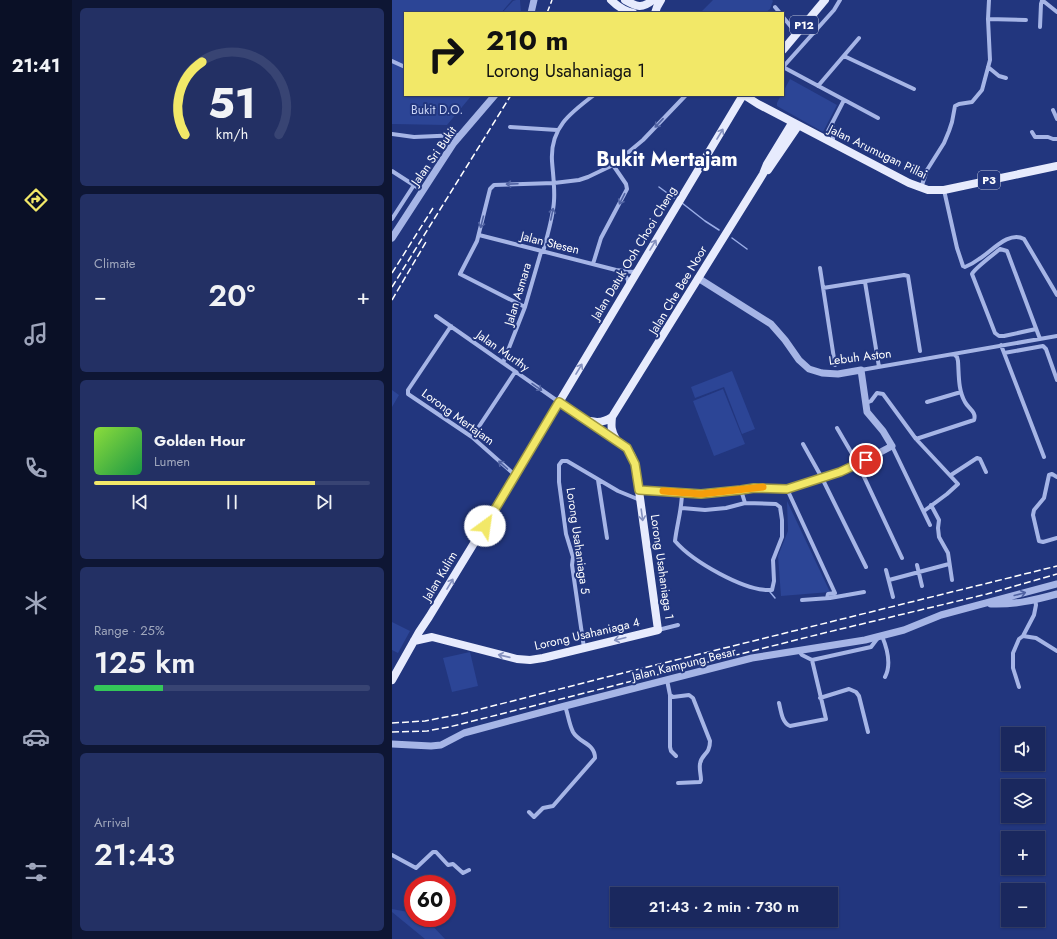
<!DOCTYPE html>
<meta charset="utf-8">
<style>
:root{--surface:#1a285e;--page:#233064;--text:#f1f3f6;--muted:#9fa6bc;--line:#384473;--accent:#f2e868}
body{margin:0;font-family:Jost,sans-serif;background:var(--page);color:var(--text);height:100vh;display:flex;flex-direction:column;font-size:15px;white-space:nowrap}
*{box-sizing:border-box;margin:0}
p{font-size:13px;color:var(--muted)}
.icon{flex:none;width:22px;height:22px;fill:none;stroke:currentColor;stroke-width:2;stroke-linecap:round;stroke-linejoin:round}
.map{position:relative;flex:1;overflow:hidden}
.drawer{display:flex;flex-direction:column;gap:8px;padding:8px;background:#0e1634;width:320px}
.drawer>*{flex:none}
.top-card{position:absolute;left:12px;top:12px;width:380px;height:84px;border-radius:0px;box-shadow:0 1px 3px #0004,0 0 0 1px var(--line);background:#f2e868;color:#111;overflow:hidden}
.tools{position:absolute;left:609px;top:727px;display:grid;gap:8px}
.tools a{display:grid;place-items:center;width:44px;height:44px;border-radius:0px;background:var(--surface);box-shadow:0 1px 3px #0004,0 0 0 1px var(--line);font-size:20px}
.speed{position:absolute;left:12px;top:875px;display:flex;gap:8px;font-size:20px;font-weight:700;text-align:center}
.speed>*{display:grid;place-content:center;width:52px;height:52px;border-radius:50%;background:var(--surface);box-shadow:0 1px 3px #0004,0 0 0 1px var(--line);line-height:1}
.speed .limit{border:6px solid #d22;background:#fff;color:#111}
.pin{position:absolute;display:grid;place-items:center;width:34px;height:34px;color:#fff;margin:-17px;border:2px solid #fff;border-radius:50%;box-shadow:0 1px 4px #0007}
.me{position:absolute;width:44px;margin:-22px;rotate:31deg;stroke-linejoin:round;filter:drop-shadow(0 0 3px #0008)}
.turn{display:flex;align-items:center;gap:14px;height:84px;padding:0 16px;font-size:18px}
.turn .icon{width:52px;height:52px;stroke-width:2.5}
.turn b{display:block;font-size:28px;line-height:34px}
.big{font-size:30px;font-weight:600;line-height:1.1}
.drawer .card{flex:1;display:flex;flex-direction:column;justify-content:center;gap:6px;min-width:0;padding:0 14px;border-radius:6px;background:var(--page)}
.drawer .dial{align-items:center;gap:0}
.dial svg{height:104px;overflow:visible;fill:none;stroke:var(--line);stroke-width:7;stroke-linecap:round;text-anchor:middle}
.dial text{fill:var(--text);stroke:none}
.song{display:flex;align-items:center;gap:12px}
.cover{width:48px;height:48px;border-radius:6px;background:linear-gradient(135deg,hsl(90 70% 55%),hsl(140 70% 35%))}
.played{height:4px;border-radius:2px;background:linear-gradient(90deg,var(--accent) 80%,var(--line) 80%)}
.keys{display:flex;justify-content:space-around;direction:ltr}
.heat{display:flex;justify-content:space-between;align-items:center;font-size:22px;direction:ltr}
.charge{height:6px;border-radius:3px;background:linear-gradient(90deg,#34c759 25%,var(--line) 0)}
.trip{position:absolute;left:218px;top:887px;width:228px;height:40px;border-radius:0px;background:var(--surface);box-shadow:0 1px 3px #0004,0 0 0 1px var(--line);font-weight:600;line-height:40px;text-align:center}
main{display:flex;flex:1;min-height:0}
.dock{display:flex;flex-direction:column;width:72px;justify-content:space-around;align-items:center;background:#0a1026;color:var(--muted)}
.dock .icon{width:28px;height:28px}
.dock .current{color:var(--accent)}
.dock b{font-size:18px;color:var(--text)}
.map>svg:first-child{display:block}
.green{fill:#2c4596}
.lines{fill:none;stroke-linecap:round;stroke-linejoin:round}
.stream{stroke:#9aade7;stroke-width:1.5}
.minor{stroke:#a6b5e6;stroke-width:4}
.tertiary{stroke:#a6b5e6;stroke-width:7}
.primary{stroke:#e7ebfd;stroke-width:8}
.rail{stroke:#fff;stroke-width:1.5;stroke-dasharray:7 3;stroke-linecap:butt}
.oneway{stroke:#5062a2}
.oneway2{stroke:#8490be}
.route-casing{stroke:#9d9744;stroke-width:10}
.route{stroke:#f2e868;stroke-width:7}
.slow{stroke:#f59e0b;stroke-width:7}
.labels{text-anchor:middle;stroke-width:4;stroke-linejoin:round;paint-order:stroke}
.shield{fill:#22367e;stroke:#bdc3d8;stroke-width:1}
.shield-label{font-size:11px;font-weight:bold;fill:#fff}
.park-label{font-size:12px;fill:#c9d4f5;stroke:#22367e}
.street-label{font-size:12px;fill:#fff;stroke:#22367e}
.town-label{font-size:20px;font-weight:bold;fill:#fff;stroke:#22367e}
</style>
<main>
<nav class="dock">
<b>21:41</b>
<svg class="icon current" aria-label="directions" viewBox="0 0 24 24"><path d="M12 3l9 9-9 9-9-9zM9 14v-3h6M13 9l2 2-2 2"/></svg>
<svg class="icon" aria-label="music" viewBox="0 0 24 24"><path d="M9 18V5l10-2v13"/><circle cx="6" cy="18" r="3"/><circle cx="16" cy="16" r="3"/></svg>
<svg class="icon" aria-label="phone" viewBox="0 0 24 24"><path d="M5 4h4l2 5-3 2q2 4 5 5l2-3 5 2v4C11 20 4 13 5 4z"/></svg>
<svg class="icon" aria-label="climate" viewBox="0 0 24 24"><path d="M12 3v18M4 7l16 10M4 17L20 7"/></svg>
<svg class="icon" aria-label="car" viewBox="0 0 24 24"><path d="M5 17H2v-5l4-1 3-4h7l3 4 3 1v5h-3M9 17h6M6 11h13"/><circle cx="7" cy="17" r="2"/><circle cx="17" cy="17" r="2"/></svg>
<svg class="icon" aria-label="filters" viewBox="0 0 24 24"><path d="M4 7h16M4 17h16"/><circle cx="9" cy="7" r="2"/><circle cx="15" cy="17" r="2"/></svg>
</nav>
<section class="drawer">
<div class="card dial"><svg viewBox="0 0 100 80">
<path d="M14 69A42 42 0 1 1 86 69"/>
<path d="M14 69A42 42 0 0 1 27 13" stroke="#f2e868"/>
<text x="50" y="56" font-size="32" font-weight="700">51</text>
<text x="50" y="72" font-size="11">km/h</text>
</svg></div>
<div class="card"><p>Climate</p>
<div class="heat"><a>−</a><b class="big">20°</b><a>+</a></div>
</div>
<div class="card">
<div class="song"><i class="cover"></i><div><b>Golden Hour</b><p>Lumen</p></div></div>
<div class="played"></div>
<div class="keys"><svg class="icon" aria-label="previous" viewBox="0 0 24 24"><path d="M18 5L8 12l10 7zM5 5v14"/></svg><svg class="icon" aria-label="pause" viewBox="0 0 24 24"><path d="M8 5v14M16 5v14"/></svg><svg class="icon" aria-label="next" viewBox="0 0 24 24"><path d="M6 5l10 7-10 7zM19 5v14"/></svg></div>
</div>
<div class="card"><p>Range · 25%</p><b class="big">125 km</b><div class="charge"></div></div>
<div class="card"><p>Arrival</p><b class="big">21:43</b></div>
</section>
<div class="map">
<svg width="665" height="939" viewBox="0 0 665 939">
<rect width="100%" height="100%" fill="#22367e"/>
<!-- green -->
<path class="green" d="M0 0H120L109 13H13V95H80L55 125 0 124Z
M124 0H128L129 13H110L121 1Z
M321 0H380L381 1 378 9 373 13H308Z
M398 79 445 105 431 132 385 106V103L389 95H391V92Z
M340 371 363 429 350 434 332 387 303 398 299 387Z
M331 389 353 444 322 456 301 401Z
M0 390 7 395 0 407Z
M395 501 438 592 389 596 386 556 396 531Z
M0 622 18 631 6 653 0 650Z
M78 652 86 686 60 692 51 658Z
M0 909 21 913V918H33L53 939H33L0 912Z"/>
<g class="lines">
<!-- stream -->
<path class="stream" d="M267 187 282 198
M290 203 313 221 327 230
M340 238 355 249
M378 592 383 598"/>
<!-- minor -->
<path class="minor" d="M650 0 665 12
M383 7 388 13
M391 17 405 34
M596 19 634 20
M648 27 649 4 650 1
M452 56 522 89
M0 61 13 67
M391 67 486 118
M391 67 442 10 448 0
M596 67 607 76 614 78
M426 86 467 38
M661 110 665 119
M441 125V144
M118 127 165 130
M640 132 643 137H656L661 139H665
M0 134 22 137 68 135
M432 139 452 100
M0 171 31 191
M529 188 535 170 552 143 557 131 560 122 563 106 567 104 580 102 590 90 598 60 596 19 597 0
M552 190 565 248 571 266 573 267C578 265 583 262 587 259 599 252 617 230 632 239L665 295
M0 219 22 185
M87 235 224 270 241 272 245 270
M151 252C155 236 161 218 162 201 163 188 161 175 160 161 158 128 178 113 202 95
M201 264 209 238 235 189 234 184 221 165
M428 268 443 365
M227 272C232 274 237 278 236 284
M473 282 487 367
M431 288 512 275 516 276 528 351
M133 307 68 274 85 241 98 189 102 185 162 183 187 180 196 177 221 165 251 140 294 95
M44 316 167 402
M59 326 16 390V394L80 437 123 475
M644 329 612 336H607L603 333 580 274C582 269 602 254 608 249L615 251 648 339
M609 345 652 457
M612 353 651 346 654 349 665 380
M111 363 133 307 149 252
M469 370 665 336
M535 402 569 392
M474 403 479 401 485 393 491 394 524 439 566 484 555 494 532 511
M445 428 466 464 510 558
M80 437 123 372
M524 439 582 420C585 412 576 408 573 402 566 390 567 375 566 361L565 357 562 354
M411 444 430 478 474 567
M500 446 538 525
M559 475 585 458 588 459 594 472
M665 477 660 474 657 475 652 498 642 510 641 515 647 541 651 542 665 538
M206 480 215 538
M395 489 443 593 436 594 435 598
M349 490 353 503
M539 505 547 520 546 528 547 537 556 553 560 580
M290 508 313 510 334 508 353 503 384 504 388 507 390 520V537L381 560 382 581 380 590C353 592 300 561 283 541 285 524 290 509 290 492
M525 565 530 586
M494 570 501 597
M497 580 557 564
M410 600 438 598 472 592
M266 630 286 625
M631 636 644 638 665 651
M192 648 180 565 181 557 174 534 167 482V465L170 461H175L226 491 248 500
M420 660 479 647 485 639 490 636C495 648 500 664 493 677
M275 680 278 695 281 697 297 695 301 698 318 741C318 755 309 754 308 764 307 769 309 775 309 780L308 782 286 783
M627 687 621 668V653L627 639 631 636 642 615 644 605 643 600
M278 695V747L279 751 284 756
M428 698 457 689 464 692 467 696 476 732
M387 703C389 711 390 723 398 726L434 719 420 660 410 655 407 651
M137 812 142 817 151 808 161 806 203 758C203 743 187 743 181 732 177 724 176 714 173 706
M0 855 24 868 41 852H44L56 865 61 864 71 873 77 870"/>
<!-- tertiary -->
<path class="tertiary" d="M139 13 142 0
M0 238 61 144 103 95
M247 490 309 494 349 490 362 488 395 489 448 472 466 464 500 446 491 431 475 412 469 370 446 374 430 373 417 369 407 360 393 340 379 324 306 278
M599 604C622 605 643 600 665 594
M0 744 39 746 49 745 72 733 173 706 360 658 473 640 512 630 549 615 665 584"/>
<!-- primary -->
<path class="primary" d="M219 0C226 7 232 11 241 13
M233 0C245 7 250 9 261 0
M263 13 265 7 269 0
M391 50 433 0
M352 95 366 104 517 183 536 190H552L665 166
M376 170 406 126
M198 421C206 423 213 422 220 417
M224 439C219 431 219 426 220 417L371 174 375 164 400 123
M22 641 40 637 125 659 138 660 151 658 266 630 245 476C243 463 241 453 230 444L167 402
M0 680 27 632 37 617 123 476 351 95"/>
<!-- rail -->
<path class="rail" d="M155 13 160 0
M0 273 41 208
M0 287 119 95
M0 300 34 242
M0 723 33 721 69 714 219 676 665 566
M0 732 35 731 57 727 428 634 595 594 665 574"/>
</g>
<!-- one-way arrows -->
<defs><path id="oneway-shaft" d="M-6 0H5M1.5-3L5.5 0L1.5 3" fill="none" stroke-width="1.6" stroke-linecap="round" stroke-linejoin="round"/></defs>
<g class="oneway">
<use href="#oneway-shaft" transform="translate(267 123) rotate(133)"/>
<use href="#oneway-shaft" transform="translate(120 184) rotate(178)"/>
<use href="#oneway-shaft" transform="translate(230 199) rotate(117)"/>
<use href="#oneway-shaft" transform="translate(160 214) rotate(-78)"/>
<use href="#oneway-shaft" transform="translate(90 222) rotate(104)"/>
<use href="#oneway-shaft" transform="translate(145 387) rotate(35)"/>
<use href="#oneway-shaft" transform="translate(111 465) rotate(-138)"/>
<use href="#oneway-shaft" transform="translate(628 594) rotate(-15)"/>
</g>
<g class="oneway2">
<use href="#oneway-shaft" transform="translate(328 134) rotate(-59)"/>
<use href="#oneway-shaft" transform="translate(261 245) rotate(-59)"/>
<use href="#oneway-shaft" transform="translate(187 369) rotate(-59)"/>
<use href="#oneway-shaft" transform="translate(250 515) rotate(82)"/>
<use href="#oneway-shaft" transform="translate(58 584) rotate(-59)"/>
<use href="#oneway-shaft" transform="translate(228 639) rotate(166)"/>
<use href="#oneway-shaft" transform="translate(112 656) rotate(-167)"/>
</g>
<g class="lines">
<!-- route casing -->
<g class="route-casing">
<path id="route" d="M93 526 167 402 235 448 243 464 247 490 309 494 349 490 362 488 395 489 448 472 474 460"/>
</g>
<!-- route -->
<use href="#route" class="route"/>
<!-- slow -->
<path class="slow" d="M271 491 309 494 371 487"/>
</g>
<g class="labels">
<!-- shield labels -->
<g class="shield">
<rect x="398" y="16" width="28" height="18" rx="3"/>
<rect x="586" y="171" width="22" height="18" rx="3"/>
</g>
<g class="shield-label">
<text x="412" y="29">P12</text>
<text x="597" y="184">P3</text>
</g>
<!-- park labels -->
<g class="park-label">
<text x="45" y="114">Bukit D.O.</text>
</g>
<!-- street labels -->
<g class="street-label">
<text transform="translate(486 152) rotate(26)" y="4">Jalan Arumugan Pillai</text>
<text transform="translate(42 156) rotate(-55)" y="4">Jalan Sri Bukit</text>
<text transform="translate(158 243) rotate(14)" y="4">Jalan Stesen</text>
<text transform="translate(242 253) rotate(-59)" y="4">Jalan Datuk Ooh Chooi Cheng</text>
<text transform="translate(286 290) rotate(-59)" y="4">Jalan Che Bee Noor</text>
<text transform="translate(126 294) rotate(-73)" y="4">Jalan Asmara</text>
<text transform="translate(111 351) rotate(35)" y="4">Jalan Murthy</text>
<text transform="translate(468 357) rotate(-7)" y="4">Lebuh Aston</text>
<text transform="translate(66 417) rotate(36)" y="4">Lorong Mertajam</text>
<text transform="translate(186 541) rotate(82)" y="4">Lorong Usahaniaga 5</text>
<text transform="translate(270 567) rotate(82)" y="4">Lorong Usahaniaga 1</text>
<text transform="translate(48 576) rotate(-59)" y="4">Jalan Kulim</text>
<text transform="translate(195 634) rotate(-13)" y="4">Lorong Usahaniaga 4</text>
<text transform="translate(292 664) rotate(-14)" y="4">Jalan Kampung Besar</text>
</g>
<!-- town labels -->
<g class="town-label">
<text x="275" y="166">Bukit Mertajam</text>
</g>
</g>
</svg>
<div class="tools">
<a><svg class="icon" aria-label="sound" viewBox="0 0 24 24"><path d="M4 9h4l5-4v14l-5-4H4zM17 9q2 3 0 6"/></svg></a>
<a><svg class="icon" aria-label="layers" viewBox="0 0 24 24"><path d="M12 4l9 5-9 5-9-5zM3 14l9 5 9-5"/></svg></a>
<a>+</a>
<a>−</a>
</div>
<div class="speed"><div class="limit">60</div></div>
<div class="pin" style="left:474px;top:460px;background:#d93025"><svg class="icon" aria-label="arrive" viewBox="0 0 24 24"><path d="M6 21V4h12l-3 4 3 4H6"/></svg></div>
<svg class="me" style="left:93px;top:526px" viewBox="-20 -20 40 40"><circle r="19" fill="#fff"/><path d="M0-13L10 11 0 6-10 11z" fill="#f2e868"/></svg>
<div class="trip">21:43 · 2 min · 730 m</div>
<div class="top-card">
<div class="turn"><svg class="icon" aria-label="right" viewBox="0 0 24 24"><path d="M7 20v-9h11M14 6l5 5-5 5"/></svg><div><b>210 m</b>Lorong Usahaniaga 1</div></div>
</div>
</div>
</main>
